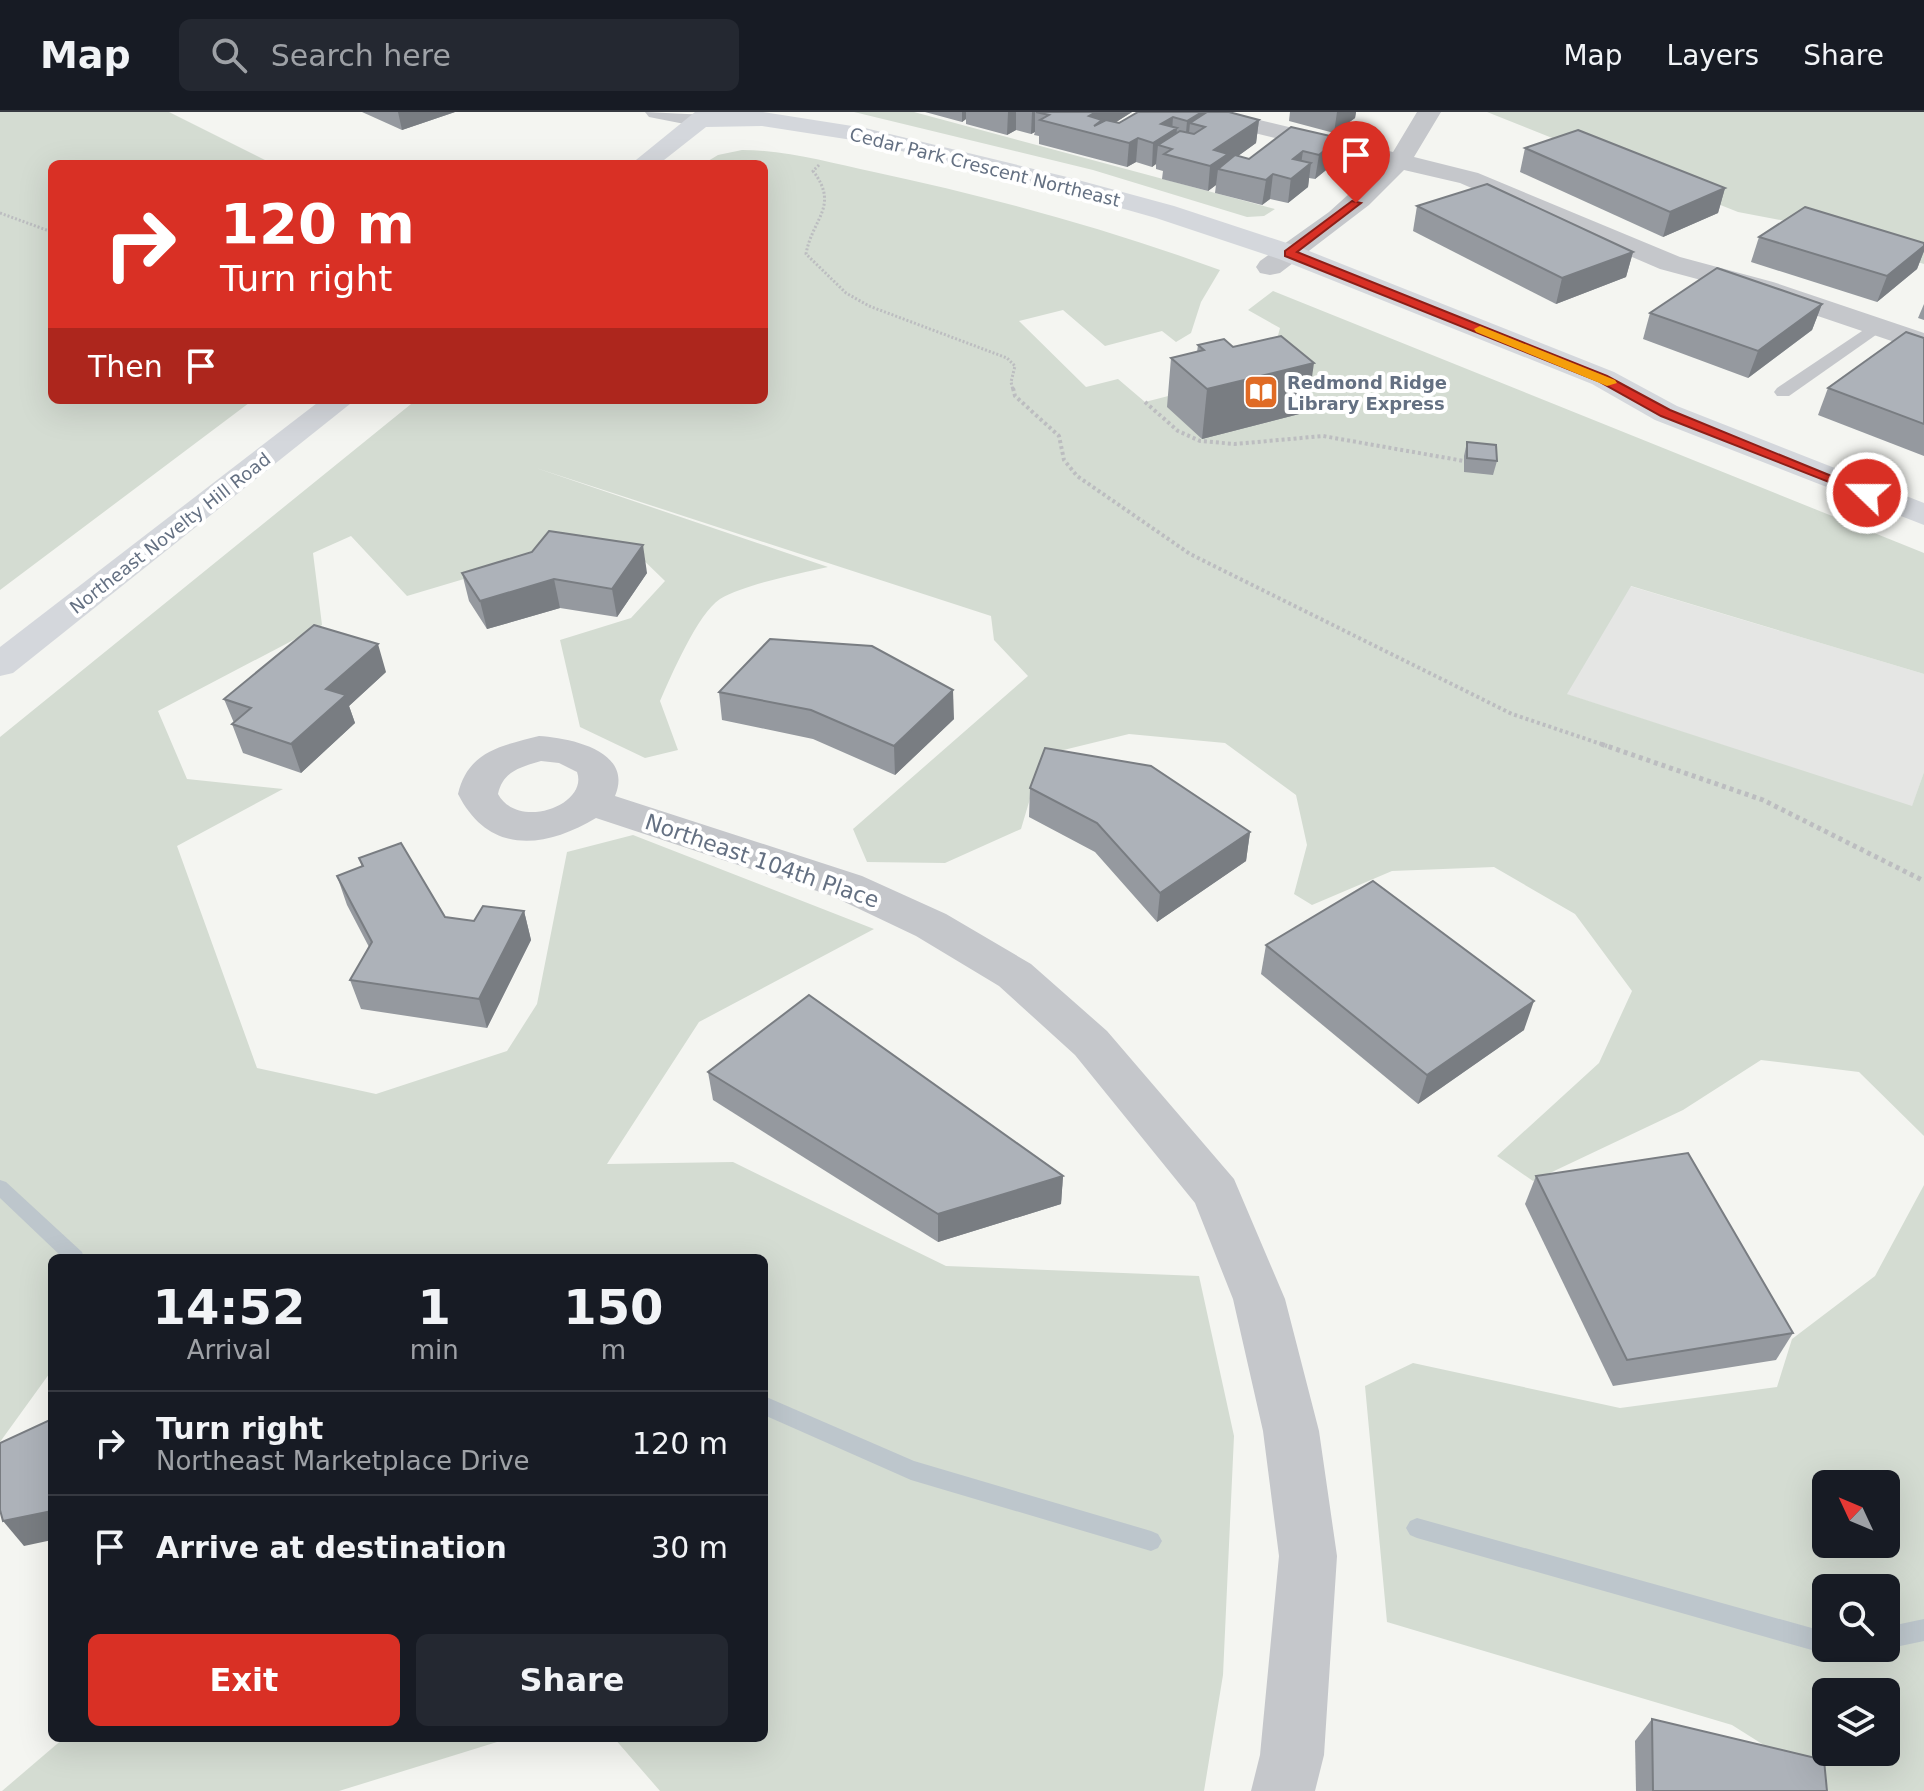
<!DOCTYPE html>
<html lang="en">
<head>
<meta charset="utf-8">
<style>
  :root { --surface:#171b24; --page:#242831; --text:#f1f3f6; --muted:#9ea1a6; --line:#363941; --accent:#d93025 }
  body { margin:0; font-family:"DejaVu Sans",sans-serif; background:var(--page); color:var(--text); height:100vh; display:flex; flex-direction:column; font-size:30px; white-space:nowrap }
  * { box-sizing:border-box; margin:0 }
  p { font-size:26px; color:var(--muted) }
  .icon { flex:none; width:44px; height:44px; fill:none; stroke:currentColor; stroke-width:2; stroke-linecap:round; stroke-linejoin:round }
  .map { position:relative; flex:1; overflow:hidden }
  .drawer { position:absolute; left:48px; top:1142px; width:720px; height:488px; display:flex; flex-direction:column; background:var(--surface); border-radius:12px; box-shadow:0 8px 32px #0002 }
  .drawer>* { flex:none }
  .guide { position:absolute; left:48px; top:48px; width:720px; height:244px; border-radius:12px; box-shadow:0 8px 32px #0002; background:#d93025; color:#fff; overflow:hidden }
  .needle { width:52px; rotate:314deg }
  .controls { position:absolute; left:1812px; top:1358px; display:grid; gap:16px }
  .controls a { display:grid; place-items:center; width:88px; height:88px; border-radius:12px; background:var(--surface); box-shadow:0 8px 32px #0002; font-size:40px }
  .pin { position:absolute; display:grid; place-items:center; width:68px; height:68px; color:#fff; margin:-82px -34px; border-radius:50% 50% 50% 0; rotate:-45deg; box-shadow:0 0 8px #0007 }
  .pin .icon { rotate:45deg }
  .me { position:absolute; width:88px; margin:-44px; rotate:292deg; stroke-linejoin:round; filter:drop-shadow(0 0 6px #0008) }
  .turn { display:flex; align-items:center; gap:28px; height:168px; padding:0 40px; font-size:36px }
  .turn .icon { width:104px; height:104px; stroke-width:2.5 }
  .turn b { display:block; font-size:56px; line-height:68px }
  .then { display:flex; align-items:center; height:76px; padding:0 40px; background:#0003; gap:16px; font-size:30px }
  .eta { display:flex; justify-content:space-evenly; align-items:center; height:136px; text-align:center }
  .eta b { font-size:48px; font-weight:600; line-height:56px }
  .action { display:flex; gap:16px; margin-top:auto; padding:16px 40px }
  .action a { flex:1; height:92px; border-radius:12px; background:var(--accent); color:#fff; font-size:32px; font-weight:600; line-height:92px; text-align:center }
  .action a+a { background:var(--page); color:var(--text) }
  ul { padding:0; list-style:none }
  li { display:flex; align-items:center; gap:24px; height:104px; padding:0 40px; border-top:2px solid var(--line) }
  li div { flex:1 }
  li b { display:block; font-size:30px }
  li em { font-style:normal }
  header { display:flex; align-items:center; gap:48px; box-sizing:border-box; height:112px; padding:0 40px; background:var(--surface); border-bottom:2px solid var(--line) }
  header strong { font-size:38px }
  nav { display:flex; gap:44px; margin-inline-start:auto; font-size:28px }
  .search { width:560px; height:72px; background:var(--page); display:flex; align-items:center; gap:20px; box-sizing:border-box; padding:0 28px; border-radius:12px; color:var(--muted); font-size:30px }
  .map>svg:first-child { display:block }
  .built { fill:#e5e6e4 }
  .green { fill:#d4dcd2; fill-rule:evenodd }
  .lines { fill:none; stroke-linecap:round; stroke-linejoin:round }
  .stream { fill:#bdc6cc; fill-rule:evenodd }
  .path-far2 { stroke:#bcbdc0; stroke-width:3; stroke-dasharray:2 2; stroke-linecap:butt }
  .path-far1 { stroke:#bcbdc0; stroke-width:4; stroke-dasharray:3 3; stroke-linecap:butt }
  .path { stroke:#bcbdc0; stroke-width:5; stroke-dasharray:4 4; stroke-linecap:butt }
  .lane { fill:#c5c7cb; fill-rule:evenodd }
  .street { fill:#c5c7cb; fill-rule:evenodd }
  .secondary { fill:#d4d7dc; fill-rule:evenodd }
  .wall { fill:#95999f }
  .shaded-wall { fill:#797d82 }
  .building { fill:#adb2b9; stroke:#797d82; stroke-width:2 }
  .route { fill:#d93025; stroke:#8d1f18; stroke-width:2 }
  .slow { fill:#f59e0b }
  .labels { text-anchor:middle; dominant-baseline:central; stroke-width:8; stroke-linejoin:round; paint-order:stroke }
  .far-street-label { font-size:18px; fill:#647082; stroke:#fff }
  .far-poi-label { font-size:18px; font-weight:bold; fill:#647082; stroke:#fff; text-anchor:start }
  .street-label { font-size:22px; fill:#647082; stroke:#fff }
</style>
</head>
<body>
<header>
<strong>Map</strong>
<div class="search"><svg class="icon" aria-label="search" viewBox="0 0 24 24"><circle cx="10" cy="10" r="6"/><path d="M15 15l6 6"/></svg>Search here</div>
<nav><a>Map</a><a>Layers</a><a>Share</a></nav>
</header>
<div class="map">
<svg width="1924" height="1679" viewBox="0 0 1924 1679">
  <rect width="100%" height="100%" fill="#f4f5f1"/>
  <polygon class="built" points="1630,474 1924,562 1924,660 1912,695 1566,582"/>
  <g class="green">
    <polygon points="0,0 169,0 273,52 52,52 52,288 253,288 0,478"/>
    <polygon points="854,0 914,0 1275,97 1264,104 1247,105 1093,58"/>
    <polygon points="1487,0 1924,0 1924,152 1791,110 1738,100"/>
    <path d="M742 38C786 38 831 51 874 60 991 85 1108 117 1220 158L1201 190 1191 221 1176 230 1162 219 1105 234 1063 198 1019 209 1086 275 1118 267 1145 290 1269 258 1280 216 1248 198 1273 179 1924 441V562L1631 474 1567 582 1912 694 1924 660V1024L1859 960 1761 948 1683 998 1533 1069 1497 1044 1599 951 1632 879 1575 802 1494 755 1392 759 1312 793 1294 782 1307 733 1296 683 1225 631 1129 622 1043 643 1021 717 945 751 867 750 853 717 1028 564 994 528 991 504 536 356 828 455C798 462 746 472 720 487 698 501 671 564 660 589L678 638 645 646 580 615 560 528 631 506 665 469 632 437 601 426 407 484 351 424 313 441 322 513 158 599 187 667 283 677 177 734 257 956 376 982 507 939 537 892 567 740 633 723 874 817 699 910 607 1052 733 1050 946 1154 1199 1164 1234 1324 1223 1563 1204 1679H660L614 1626H764V1146H52V1258L0 1330V625L416 288H764V52H703L718 43Z"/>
    <path d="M1924 1073V1679H1828L1827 1673 1732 1613 1387 1510 1365 1274 1413 1251 1620 1296 1777 1275 1792 1227 1875 1164ZM1826 1372H1886V1432H1826ZM1826 1476H1886V1536H1826ZM1826 1580H1886V1640H1826Z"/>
    <polygon points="64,1626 510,1626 339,1679 2,1679"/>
  </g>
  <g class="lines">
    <g class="stream">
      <polygon points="0,1068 6,1070 82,1140 84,1146 63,1146 0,1086"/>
      <polygon points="764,1284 914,1349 1151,1419 1158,1422 1162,1429 1158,1436 1151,1439 911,1368 764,1303"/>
      <polygon points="1417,1406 1826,1520 1826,1536 1835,1536 1826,1542 1417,1426 1410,1423 1406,1416 1410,1409"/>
      <polygon points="1924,1507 1924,1529 1886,1537 1884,1536 1886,1536 1886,1515"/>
    </g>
    <g class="path-far2">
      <path d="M819 53 813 59C840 94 812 107 806 142L846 181 869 194 1007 246 1015 254 1011 270 1013 278"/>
      <polyline points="0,101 52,120"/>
    </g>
    <g class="path-far1">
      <polyline points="1013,276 1015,284 1059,324 1064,348 1077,364 1190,442 1512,602 1607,634"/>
      <polyline points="1145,290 1178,319 1200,329 1235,332 1323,324 1464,349"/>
    </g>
    <polyline class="path" points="1601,632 1763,688 1924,769"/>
    <polygon class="lane" points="1877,209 1886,214 1883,218 1789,284 1777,284 1774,280 1777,276"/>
    <g class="street">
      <polygon points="645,0 708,3 712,8 708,13 700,15 649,5"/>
      <polygon points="1185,0 1226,0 1393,40 1417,0 1441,0 1414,45 1478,61 1680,145 1773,170 1924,221 1924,240 1753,182 1660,157 1460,71 1404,58 1369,93 1280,161 1270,163 1260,161 1256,155 1260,149 1329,100 1382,52 1189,5"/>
      <path d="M539 624C571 626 634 639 615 684L862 764 946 802 1031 852 1107 919 1234 1067 1285 1187 1319 1319 1337 1444 1324 1643 1315 1679H1251L1260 1643 1279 1444 1263 1319 1233 1187 1195 1091 1075 943 999 874 916 824 832 784 596 706C544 737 489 743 458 682 468 639 501 634 539 624ZM541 649 559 651 577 660C589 693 518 719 498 682 503 659 521 655 541 649Z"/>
    </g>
    <g class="secondary">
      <polygon points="695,0 763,0 865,16 1067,65 1174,94 1299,135 1614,260 1677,294 1924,391 1924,413 1655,308 1592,272 1279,147 1156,106 1050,76 865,30 762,14 706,15 659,52 631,52"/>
      <polygon points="321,288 355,288 13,561 0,564 0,535"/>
    </g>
  </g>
  <g class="wall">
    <polygon points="362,0 455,0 402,18"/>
    <polygon points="925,0 1132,0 1116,10 1119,11 1138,0 1259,8 1256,31 1238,44 1249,47 1339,26 1336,50 1315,67 1309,66 1308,75 1288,91 1270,87 1262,93 1215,81 1216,73 1208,79 1162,67 1163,59 1156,57 1156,52 1152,55 1136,50 1127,55 1039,32 1039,24 1034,23 1035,20 1031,22 1016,18 1007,23 966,12 966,7 962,10"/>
    <polygon points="1290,0 1356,0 1355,6 1334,21 1289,9"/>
    <polygon points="1525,36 1725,76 1718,101 1663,125 1520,60"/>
    <polygon points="1417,94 1633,140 1626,165 1556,192 1413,119"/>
    <polygon points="1759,125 1924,131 1924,139 1917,157 1877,190 1751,150"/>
    <polygon points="1822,192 1812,218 1748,266 1643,227 1650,201"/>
    <polygon points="1924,192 1924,208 1918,206"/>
    <polygon points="1924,226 1924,344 1818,303 1828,276"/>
    <polygon points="1198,233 1307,300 1202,327 1167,295 1171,246 1197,240"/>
    <polygon points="1467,330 1497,349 1493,363 1464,360 1464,344"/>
    <polygon points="462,461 647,461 617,505 560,496 487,517 469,489"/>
    <polygon points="386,560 349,594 355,611 301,661 243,641 232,612 234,611 224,587"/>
    <polygon points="719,580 954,607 895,663 813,627 722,608"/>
    <polygon points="1030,676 1250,720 1246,749 1157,810 1095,740 1029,705"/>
    <polygon points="359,746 445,805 474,809 524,799 531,828 487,916 361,897 350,868 369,835 347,793 337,764 362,755"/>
    <polygon points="1266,833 1524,918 1418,992 1261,862"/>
    <polygon points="708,960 1063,1064 1061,1092 938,1130 713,988"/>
    <polygon points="1536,1064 1793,1221 1776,1248 1613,1274 1525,1092"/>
    <polygon points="1652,1607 1827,1679 1636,1679 1635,1629"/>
  </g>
  <g class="shaded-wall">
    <polygon points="398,0 455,0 402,18"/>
    <polygon points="962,0 966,0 966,7 962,10"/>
    <polygon points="1008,0 1016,0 1016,18 1007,23"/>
    <polygon points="1032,0 1035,0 1035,20 1031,22"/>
    <polygon points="1096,0 1132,0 1102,19 1089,4"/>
    <polygon points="1202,0 1211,0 1205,15 1190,11 1188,31 1185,33 1187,9"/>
    <polygon points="1337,0 1356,0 1355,6 1334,21"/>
    <polygon points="1173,5 1172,20 1177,16 1175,40 1172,37 1158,33 1156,52 1152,55 1153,31 1161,12"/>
    <polygon points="1259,8 1256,31 1227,52 1218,57 1216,73 1208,79 1210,54 1214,38"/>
    <polygon points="1138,26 1136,50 1127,55 1129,31"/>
    <polygon points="1339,26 1336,50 1315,67 1319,43"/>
    <polygon points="1303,39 1300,59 1311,51 1308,75 1288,91 1293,47"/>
    <polygon points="1273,62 1270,87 1262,93 1266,68"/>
    <polygon points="1725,76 1718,101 1663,125 1670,100"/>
    <polygon points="1924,134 1924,139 1917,157 1877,190 1887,164"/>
    <polygon points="1633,140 1626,165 1556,192 1562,166"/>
    <polygon points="1822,192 1812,218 1748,266 1758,239"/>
    <polygon points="1314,251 1307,300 1202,327 1207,277"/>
    <polygon points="643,433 647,461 617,505 612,477"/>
    <polygon points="554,467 560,496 487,517 480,489"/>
    <polygon points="378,532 386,560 349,594 355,611 301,661 291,632 326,577"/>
    <polygon points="953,578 954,607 895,663 894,634"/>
    <polygon points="1250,720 1246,749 1157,810 1160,781"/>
    <polygon points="524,799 531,828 487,916 479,887"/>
    <polygon points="1534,889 1524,918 1418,992 1427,963"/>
    <polygon points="1063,1064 1061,1092 938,1130 938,1102"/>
    <polygon points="52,1399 52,1428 24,1434 3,1409"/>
  </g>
  <g class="building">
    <polygon points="1036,0 1096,0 1089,4 1102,8 1094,14 1106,8 1119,11 1138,0 1202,0 1187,9 1173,5 1161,12 1177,16 1153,31 1138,26 1129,31 1040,8 1049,3"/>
    <polygon points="1207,0 1229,0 1259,8 1214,38 1228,42 1210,54 1164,42 1172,37 1158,33 1180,19 1194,22 1205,15 1190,11"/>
    <polygon points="1291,15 1339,26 1319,43 1303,39 1293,47 1311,51 1291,67 1273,62 1266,68 1218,57 1235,43 1249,47"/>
    <polygon points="1578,18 1725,76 1670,100 1525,36"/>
    <polygon points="1487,72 1633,140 1562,166 1417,94"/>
    <polygon points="1805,95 1924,131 1924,134 1887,164 1759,125"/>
    <polygon points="1717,156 1822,192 1758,239 1650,201"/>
    <polygon points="1906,220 1924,226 1924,312 1828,276"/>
    <polygon points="1281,224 1314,251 1207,277 1171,246 1204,238 1198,233 1224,227 1233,235"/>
    <polygon points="1467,330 1496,333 1497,349 1467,346"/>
    <polygon points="549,419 643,433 612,477 554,467 480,489 462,461 532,440"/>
    <polygon points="314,513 378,532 326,577 346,583 291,632 232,612 251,596 224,587"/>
    <polygon points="770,527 872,534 953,578 894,634 811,598 719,580"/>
    <polygon points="1045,636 1151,654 1250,720 1160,781 1097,711 1030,676"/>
    <polygon points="401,731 445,805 474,809 483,794 524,799 479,887 350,868 372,830 337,764 363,754 359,746"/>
    <polygon points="1373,769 1534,889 1427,963 1266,833"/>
    <polygon points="809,883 1063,1064 938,1102 708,960"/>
    <polygon points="1688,1041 1793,1221 1627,1248 1536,1064"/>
    <polygon points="52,1307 52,1399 3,1409 0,1398 0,1331"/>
    <polygon points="1652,1607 1824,1648 1827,1679 1653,1679"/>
  </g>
  <polygon class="route" points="1352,89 1361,91 1297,140 1607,264 1670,298 1873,381 1862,383 1661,304 1598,269 1285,144 1285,139"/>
  <polygon class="slow" points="1480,214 1615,268 1617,271 1607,274 1476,220 1474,217"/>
  <defs>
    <g id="library-square" transform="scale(1.8)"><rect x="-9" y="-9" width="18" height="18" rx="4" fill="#e06b25" stroke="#fff"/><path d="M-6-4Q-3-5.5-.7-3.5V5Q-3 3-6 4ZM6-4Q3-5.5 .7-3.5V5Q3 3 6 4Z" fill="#fff"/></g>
  </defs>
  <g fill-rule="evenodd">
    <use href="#library-square" x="1261" y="280"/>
  </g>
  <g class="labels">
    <g class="far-street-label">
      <text transform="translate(985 55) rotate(14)">Cedar Park Crescent Northeast</text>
      <text transform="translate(170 421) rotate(-38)">Northeast Novelty Hill Road</text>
    </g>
    <g class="far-poi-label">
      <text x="1287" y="270">Redmond Ridge<tspan x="1287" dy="21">Library Express</tspan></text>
    </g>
    <g class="street-label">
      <text transform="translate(762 749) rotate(19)">Northeast 104th Place</text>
    </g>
  </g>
</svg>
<div class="controls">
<a><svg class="needle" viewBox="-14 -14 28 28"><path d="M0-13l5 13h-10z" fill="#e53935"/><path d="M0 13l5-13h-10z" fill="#9ea1a6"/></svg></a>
<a><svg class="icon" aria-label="search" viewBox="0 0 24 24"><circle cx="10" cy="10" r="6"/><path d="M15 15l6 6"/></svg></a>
<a><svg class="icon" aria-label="layers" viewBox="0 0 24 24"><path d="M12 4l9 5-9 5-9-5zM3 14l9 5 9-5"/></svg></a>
</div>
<div class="pin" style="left:1356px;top:91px;background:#d93025"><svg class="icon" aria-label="arrive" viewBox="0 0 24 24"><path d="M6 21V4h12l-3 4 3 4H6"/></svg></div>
<svg class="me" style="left:1867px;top:381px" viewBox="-20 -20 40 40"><circle r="17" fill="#d93025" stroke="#fff" stroke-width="3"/><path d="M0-11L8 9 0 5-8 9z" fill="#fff"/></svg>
<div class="guide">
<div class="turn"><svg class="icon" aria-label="right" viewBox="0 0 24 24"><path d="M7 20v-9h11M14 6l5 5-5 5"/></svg><div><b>120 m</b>Turn right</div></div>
<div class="then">Then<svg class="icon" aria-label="arrive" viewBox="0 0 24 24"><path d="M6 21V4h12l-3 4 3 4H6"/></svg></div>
</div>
<section class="drawer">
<div class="eta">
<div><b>14:52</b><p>Arrival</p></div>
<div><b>1</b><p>min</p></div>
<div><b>150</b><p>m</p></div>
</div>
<ul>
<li><svg class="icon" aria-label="right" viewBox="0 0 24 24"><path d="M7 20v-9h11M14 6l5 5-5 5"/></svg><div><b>Turn right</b><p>Northeast Marketplace Drive</p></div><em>120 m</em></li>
<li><svg class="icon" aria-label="arrive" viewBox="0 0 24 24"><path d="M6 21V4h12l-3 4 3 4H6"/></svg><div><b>Arrive at destination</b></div><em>30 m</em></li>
</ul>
<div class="action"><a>Exit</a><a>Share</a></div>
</section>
</div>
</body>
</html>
